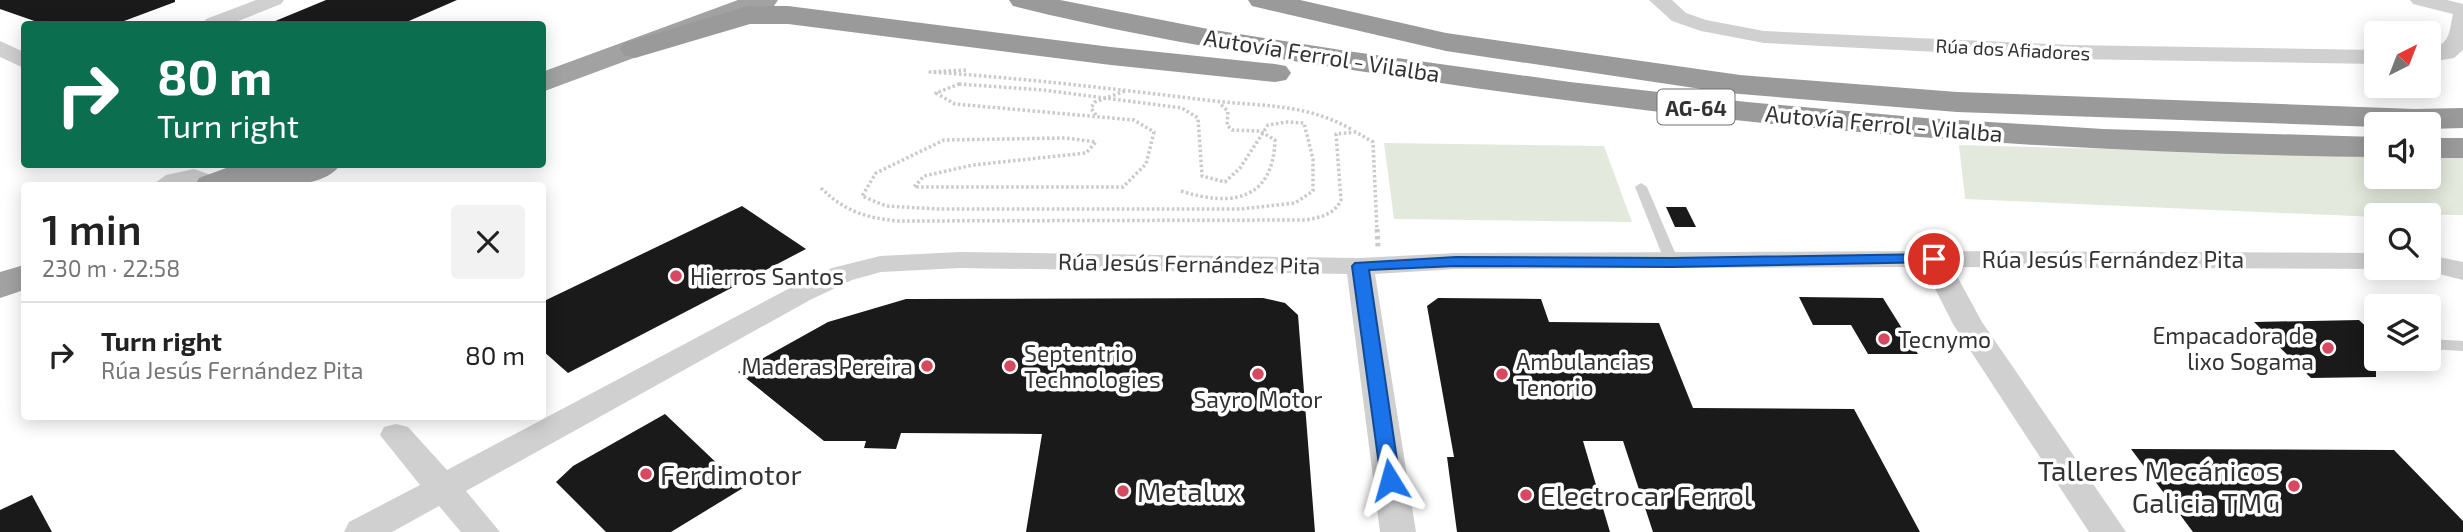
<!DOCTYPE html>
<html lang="en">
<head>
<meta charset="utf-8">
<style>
  :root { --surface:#fff; --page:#f2f2f2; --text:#222; --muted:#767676; --line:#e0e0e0 }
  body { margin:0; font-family:"Exo 2",sans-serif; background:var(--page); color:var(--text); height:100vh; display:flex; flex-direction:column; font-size:26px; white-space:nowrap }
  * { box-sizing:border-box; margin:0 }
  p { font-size:23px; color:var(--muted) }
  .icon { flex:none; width:38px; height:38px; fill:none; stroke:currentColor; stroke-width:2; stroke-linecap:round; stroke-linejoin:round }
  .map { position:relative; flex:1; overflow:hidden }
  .drawer { position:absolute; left:21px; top:182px; width:525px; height:238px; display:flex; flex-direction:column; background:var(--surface); border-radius:7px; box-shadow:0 4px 18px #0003 }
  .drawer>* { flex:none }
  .hud { position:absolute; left:21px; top:21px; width:525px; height:147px; border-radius:7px; box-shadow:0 4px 18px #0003; background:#0b6e4f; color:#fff; overflow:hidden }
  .needle { width:46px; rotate:42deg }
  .buttons { position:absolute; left:2364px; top:21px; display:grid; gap:14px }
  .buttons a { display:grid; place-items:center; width:77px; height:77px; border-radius:7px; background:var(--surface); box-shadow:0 4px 18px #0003; font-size:35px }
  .pin { position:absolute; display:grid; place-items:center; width:60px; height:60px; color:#fff; margin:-30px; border:4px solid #fff; border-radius:50%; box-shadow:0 2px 7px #0007 }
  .me { position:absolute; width:77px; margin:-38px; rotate:352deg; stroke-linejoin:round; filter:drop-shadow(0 0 5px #0008) }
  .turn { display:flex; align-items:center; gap:24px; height:147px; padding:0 21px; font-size:32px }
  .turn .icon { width:91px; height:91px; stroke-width:2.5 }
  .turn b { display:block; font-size:49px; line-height:60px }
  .round { display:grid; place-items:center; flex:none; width:74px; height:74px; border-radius:7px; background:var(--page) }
  .head { display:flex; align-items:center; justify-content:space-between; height:119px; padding:0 21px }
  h1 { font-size:42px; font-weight:600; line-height:52px }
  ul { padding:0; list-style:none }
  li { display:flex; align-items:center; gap:21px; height:105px; padding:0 21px; border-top:2px solid var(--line) }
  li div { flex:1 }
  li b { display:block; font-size:26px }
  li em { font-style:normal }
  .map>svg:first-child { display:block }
  .green { fill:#e4e9dd }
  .building { fill:#1a1a1a }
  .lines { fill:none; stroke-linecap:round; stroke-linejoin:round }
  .path-far1 { stroke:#cacaca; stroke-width:3.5; stroke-dasharray:2.5 2.5; stroke-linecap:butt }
  .path { stroke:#cacaca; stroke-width:5; stroke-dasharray:3.5 3.5; stroke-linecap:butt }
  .service { fill:#d0d0d0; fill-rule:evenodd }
  .minor { fill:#d0d0d0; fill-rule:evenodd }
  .trunk { fill:#a2a2a2; fill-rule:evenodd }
  .motorway { fill:#9a9a9a; fill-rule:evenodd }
  .route { fill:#1a73e8; stroke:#114b97; stroke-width:2 }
  .poi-dot { fill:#d64960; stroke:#fff; stroke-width:2.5 }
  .labels { text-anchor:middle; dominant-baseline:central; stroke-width:7; stroke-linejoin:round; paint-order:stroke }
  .far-street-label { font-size:19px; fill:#333; stroke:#fff }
  .shield { fill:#fff; stroke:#707070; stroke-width:2 }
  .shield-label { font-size:21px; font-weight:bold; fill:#333 }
  .street-label { font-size:23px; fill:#333; stroke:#fff }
  .poi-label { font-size:23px; fill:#333; stroke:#fff; text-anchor:start }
  .near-poi-label { font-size:28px; fill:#333; stroke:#fff; text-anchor:start }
</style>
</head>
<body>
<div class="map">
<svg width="2463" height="532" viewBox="0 0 2463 532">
  <rect width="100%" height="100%" fill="#fff"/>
  <g class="green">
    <polygon points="1384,143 1604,146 1632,222 1394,219"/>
    <polygon points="1959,145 2322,155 2376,154 2376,177 2429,177 2429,153 2463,153 2463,215 2376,215 2376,217 1965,199"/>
  </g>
  <g class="building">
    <polygon points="0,0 175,0 175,2 116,24 43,24 0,9"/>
    <polygon points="326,0 457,0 402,24 268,24"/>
    <polygon points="742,206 806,249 568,373 542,350 542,302"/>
    <polygon points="1666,207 1686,207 1696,227 1675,227"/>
    <polygon points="1799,297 1883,298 1918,354 1868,354 1851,325 1813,325"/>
    <polygon points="1263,298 1285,303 1298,315 1315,532 1026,532 1042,434 901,433 896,449 864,448 866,441 824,441 738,372 828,322 906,299"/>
    <polygon points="1438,298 1541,299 1549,322 1659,323 1693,408 1854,409 1920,532 1653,532 1623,441 1583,441 1610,532 1457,532 1447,457 1454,457 1427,306"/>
    <polygon points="2359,320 2376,336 2376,377 2311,378 2254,322"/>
    <polygon points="665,414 743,488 671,532 606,532 556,482 573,466"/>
    <polygon points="2131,449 2394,450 2463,521 2463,532 2193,532"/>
    <polygon points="32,495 52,532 0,532 0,510"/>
  </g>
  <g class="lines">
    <g class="path-far1">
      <path d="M966 70 930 72C1023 78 1114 89 1206 100 1260 107 1302 102 1351 129"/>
      <polygon points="959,84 1043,90 1182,108 1198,118 1202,176 1225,182 1240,168 1268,125 1287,122 1304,123 1313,159 1313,191 1295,203 1241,209 938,209 886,206 862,196 876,173 944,140 1066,138 1096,142 1086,153 973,165 924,176 914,187 1123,187 1146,164 1154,132 1134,120 955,104 936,93"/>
      <polyline points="1096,115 1091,108 1095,102 1125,91"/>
      <path d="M821 188C844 211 866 218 898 221L1306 220C1321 217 1334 215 1341 200L1336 134 1356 132 1373 142 1377 231"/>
      <path d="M1181 191C1231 207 1273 201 1275 140L1260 131 1232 130 1227 125 1228 111 1219 103"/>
    </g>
    <polyline class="path" points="1377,229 1378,247"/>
    <g class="service">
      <polygon points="1641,183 1647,187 1679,262 1677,265 1667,265 1665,262 1635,187"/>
      <polygon points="2429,339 2463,341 2463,351 2429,349"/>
    </g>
    <g class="minor">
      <polygon points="256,0 284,0 281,4 231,24 203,24 206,19"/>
      <polygon points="1649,0 1672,0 1686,13 1706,20 1764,31 2072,45 2376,50 2376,64 2072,59 1764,43 1701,31 1672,21"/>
      <path d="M2410 0H2447L2463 4V50L2454 58 2429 62V48C2450 46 2449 32 2453 14L2413 4Z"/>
      <polygon points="0,41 24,52 24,68 0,57"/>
      <polygon points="194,169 214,176 222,186 151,186 166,175"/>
      <polygon points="1934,251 2376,253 2376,268 2382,268 2376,269 1952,267 1982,322 2126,532 2089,532 1953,324 1924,267 1456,269 1375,274 1416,532 1380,532 1347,274 960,268 881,272 852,280 810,300 466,491 500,532 461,532 439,506 392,532 344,532 349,522 420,485 380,435 384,427 396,424 408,427 447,470 790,288 832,268 880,256 960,252 1360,258 1456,253"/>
      <polygon points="2429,255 2463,262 2463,280 2419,269 2429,268"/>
    </g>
    <g class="trunk">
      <polygon points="738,0 778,0 774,6 542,92 542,72"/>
      <path d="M237 164H287L285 167 341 164C324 189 276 186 250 186L251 183 195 186 199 178Z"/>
      <polygon points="24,265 24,290 0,298 0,272"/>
    </g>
    <g class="motorway">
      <path d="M1009 0H1060L1208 29 1347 51 1570 82 1747 102 1925 118 2103 129 2376 137V157C2059 154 1742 128 1427 81 1288 61 1149 40 1013 6Z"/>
      <polygon points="1248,0 1300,0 1446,33 1740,75 1957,92 2414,109 2463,108 2463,128 2429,129 2429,124 2376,124 2376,127 1957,112 1728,93 1446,51 1252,6"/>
      <polygon points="748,6 788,6 1111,47 1275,64 1286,66 1291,73 1286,80 1275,82 1111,65 788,24 750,24 635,58 624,55 620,49 624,43"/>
      <rect x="2429" y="138" width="34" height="20"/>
    </g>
  </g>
  <polygon class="route" points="1934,254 1940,255 1942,259 1940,262 1672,267 1456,266 1369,270 1400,480 1397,485 1384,485 1381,480 1352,266 1355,263 1456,257 1672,258"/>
  <g class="poi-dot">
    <circle cx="676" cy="276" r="7"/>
    <circle cx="1884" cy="339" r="7"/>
    <circle cx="2328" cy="348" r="7"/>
    <circle cx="927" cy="366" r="7"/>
    <circle cx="1010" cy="366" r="7"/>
    <circle cx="1258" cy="374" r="7"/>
    <circle cx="1502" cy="374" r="7"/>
    <circle cx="646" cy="474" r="7"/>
    <circle cx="2294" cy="486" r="7"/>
    <circle cx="1123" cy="491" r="7"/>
    <circle cx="1526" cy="495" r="7"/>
  </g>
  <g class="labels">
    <g class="far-street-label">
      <text transform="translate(2013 49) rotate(3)">Rúa dos Afiadores</text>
    </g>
    <rect class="shield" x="1657.5" y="89.5" width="77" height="35" rx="5"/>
    <g class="shield-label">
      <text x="1696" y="107">AG-64</text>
    </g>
    <g class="street-label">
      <text transform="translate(1322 55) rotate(9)">Autovía Ferrol - Vilalba</text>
      <text transform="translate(1884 123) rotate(5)">Autovía Ferrol - Vilalba</text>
      <text x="2113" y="259">Rúa Jesús Fernández Pita</text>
      <text transform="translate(1189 263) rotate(1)">Rúa Jesús Fernández Pita</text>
    </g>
    <g class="poi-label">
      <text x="690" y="276">Hierros Santos</text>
      <text x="2314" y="335" text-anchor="end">Empacadora de<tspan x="2314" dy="26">lixo Sogama</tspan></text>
      <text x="1898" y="339">Tecnymo</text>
      <text x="1024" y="353">Septentrio<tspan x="1024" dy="26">Technologies</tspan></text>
      <text x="1516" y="361">Ambulancias<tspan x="1516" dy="26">Tenorio</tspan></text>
      <text x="913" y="366" text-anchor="end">Maderas Pereira</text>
      <text x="1258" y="399" text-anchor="middle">Sayro Motor</text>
    </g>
    <g class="near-poi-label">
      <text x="2280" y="470" text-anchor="end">Talleres Mecánicos<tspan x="2280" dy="32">Galicia TMG</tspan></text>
      <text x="660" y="474">Ferdimotor</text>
      <text x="1137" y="491">Metalux</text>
      <text x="1540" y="495">Electrocar Ferrol</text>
    </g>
  </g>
</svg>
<div class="buttons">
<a><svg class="needle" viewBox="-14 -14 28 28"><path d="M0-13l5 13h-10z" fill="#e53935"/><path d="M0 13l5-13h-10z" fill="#767676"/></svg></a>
<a><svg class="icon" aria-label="sound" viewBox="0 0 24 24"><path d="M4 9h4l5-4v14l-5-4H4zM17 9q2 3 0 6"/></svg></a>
<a><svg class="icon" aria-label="search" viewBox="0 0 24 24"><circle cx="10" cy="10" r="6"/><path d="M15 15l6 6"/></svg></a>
<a><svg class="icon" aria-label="layers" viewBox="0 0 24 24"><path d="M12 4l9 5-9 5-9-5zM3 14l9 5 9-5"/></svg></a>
</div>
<div class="pin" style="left:1934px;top:259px;background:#d93025"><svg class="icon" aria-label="arrive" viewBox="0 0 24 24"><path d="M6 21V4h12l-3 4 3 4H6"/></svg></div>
<svg class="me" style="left:1390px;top:480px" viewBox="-20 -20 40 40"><path d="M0-17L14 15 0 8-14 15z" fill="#1a73e8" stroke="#fff" stroke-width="4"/></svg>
<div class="hud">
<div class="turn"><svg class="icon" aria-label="right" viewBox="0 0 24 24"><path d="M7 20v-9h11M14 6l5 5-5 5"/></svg><div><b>80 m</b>Turn right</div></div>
</div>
<section class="drawer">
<div class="head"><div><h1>1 min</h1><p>230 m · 22:58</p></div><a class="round"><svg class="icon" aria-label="close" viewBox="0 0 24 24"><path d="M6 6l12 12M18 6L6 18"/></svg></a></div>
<ul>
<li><svg class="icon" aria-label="right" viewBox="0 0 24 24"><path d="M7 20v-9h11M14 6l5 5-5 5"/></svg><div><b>Turn right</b><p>Rúa Jesús Fernández Pita</p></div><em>80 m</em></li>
</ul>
</section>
</div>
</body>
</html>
